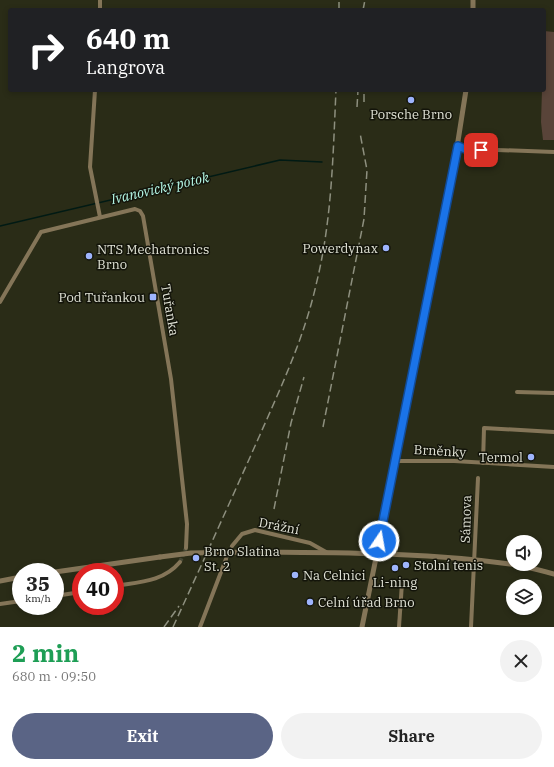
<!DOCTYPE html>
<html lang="en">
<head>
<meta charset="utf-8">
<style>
  :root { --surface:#fff; --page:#f2f2f2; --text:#222; --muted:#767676; --accent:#5a6485 }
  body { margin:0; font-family:"IBM Plex Serif",serif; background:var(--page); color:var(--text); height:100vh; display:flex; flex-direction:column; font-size:15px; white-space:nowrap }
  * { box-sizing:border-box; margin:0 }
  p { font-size:13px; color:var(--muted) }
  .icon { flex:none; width:22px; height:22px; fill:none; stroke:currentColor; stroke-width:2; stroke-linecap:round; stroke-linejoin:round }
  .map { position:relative; height:627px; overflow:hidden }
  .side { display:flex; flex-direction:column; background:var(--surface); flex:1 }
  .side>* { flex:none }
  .guide { position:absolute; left:8px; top:8px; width:538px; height:84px; border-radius:4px; box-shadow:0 2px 6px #0003; background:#202124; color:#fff; overflow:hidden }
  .controls { position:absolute; left:506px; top:535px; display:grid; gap:8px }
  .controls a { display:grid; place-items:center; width:36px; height:36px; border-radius:50%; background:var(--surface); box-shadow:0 2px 6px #0003; font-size:20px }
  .speed { position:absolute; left:12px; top:563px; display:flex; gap:8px; font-size:20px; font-weight:700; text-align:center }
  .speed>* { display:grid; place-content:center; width:52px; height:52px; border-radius:50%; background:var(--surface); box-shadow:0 2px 6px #0003; line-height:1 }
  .speed small { font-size:10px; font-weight:400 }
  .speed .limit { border:6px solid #d22; background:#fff; color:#111 }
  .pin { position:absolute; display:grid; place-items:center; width:34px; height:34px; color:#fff; margin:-17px; border-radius:8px; box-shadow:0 2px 6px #0006 }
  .me { position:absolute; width:44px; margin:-22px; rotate:12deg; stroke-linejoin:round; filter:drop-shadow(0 0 3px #0008) }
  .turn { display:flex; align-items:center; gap:14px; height:84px; padding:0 12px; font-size:18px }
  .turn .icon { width:52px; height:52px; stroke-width:2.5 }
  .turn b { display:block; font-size:28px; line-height:34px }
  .round { display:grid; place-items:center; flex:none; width:42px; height:42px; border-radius:21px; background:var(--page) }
  .overview { display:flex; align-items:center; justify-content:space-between; height:68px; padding:0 12px }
  h1 { font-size:24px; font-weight:700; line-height:30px; color:#1e9e55 }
  .cta { display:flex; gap:8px; margin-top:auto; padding:8px 12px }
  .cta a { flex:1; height:46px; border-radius:24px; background:var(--accent); color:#fff; font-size:16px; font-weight:700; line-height:46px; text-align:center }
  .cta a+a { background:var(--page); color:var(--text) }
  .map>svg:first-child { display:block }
  .green { fill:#594439 }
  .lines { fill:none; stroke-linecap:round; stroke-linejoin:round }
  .stream { stroke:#001a14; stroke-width:1.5 }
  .minor-tunnel { stroke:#454734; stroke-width:4; stroke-dasharray:4 2; stroke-linecap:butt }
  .minor { stroke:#847558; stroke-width:4 }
  .tertiary { stroke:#847558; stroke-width:5 }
  .rail { stroke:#8e907f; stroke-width:1.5; stroke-dasharray:8 4; stroke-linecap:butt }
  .tertiary-bridge { stroke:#847558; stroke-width:5 }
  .route-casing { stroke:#114b97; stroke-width:10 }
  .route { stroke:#1a73e8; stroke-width:7 }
  .poi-dot { fill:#9eb4fd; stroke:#13140a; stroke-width:1.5 }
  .labels { text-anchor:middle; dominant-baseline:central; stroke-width:3; stroke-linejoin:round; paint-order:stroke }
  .poi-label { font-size:13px; fill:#e0e2d5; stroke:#13140a; text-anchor:start }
  .street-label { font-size:13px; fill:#e0e2d5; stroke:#13140a }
  .water-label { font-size:14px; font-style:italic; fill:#b2f4e3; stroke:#13140a }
</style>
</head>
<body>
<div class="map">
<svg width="554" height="627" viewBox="0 0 554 627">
  <rect width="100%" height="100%" fill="#2a2c17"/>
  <polygon class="green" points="544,31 554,32 554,140 543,140 541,122 542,90 544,90"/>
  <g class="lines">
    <polyline class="stream" points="0,226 280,160 322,162"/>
    <g class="minor-tunnel">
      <polyline points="226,559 232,546"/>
      <polyline points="180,562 186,548"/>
    </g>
    <g class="minor">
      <polyline points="100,10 100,0"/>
      <polyline points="95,90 90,167 100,217"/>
      <polyline points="458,146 471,149 554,152"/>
      <polyline points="0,302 41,232 135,209 140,211 143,216 171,379 187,524 186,548"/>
      <polyline points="517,392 554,393"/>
      <polyline points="396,461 454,461 554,467"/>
      <polyline points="483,463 484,428 554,432"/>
      <polyline points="232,546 242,534 255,530 310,543 326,552"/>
      <path d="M115 586C139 582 163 582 180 562"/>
      <polyline points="55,596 81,592"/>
      <polyline points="0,604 21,601"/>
      <polyline points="200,627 226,559"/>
      <polyline points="399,627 402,583"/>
      <polyline points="471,627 478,478"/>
    </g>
    <g class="tertiary">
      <polyline points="473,10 473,0"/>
      <path d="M249 552C336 553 423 552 510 564 524 566 539 570 554 574"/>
      <polyline points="55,572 160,557"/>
      <polyline points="0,581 21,577"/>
      <polyline points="362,627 450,192 466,90"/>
    </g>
    <g class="rail">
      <polyline points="339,10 339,0"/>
      <polyline points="363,10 365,0"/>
      <polyline points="364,102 364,90"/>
      <polyline points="357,107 358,90"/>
      <polyline points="323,427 364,219 367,170 360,133"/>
      <polyline points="274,509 291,423 304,377"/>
      <polyline points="164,627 179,606"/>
      <path d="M173 627C202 564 231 500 259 437 281 387 304 338 316 285 332 221 333 155 336 90"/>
    </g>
    <polyline class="tertiary-bridge" points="160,557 191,553 249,552"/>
  </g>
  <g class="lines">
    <g class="route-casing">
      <polyline id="route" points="379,541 458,146 465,149 481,150"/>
    </g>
    <use href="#route" class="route"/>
  </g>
  <g class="poi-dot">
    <circle cx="411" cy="100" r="4"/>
    <circle cx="386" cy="248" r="4"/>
    <circle cx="89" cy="256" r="4"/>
    <rect x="149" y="293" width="8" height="8" rx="2"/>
    <circle cx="531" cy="457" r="4"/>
    <circle cx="196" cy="558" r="4"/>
    <circle cx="406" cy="565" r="4"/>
    <circle cx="395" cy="568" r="4"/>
    <circle cx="295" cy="575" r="4"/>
    <circle cx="310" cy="602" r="4"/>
  </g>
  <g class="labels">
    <g class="poi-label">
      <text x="411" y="114" text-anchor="middle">Porsche Brno</text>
      <text x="378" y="248" text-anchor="end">Powerdynax</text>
      <text x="97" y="249">NTS Mechatronics<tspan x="97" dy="15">Brno</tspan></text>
      <text x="145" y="297" text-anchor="end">Pod Tuřankou</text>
      <text x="523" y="457" text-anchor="end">Termol</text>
      <text x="204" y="551">Brno Slatina<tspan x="204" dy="15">St. 2</tspan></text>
      <text x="414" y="565">Stolní tenis</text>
      <text x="303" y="575">Na Celnici</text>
      <text x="395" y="582" text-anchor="middle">Li-ning</text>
      <text x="318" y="602">Celní úřad Brno</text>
    </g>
    <g class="street-label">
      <text transform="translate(170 310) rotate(80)">Tuřanka</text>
      <text transform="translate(440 451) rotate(3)">Brněnky</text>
      <text transform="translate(466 519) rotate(-88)">Sámova</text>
      <text transform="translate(279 526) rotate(11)">Drážní</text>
    </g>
    <g class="water-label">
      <text transform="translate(160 188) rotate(-13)">Ivanovický potok</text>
    </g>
  </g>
</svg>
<div class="controls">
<a><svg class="icon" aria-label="sound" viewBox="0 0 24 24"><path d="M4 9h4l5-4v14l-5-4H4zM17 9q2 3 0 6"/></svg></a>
<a><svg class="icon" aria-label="layers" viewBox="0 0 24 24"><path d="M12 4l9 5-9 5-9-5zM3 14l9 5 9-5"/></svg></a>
</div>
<div class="speed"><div>35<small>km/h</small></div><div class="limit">40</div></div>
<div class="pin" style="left:481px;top:150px;background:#d93025"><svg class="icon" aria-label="arrive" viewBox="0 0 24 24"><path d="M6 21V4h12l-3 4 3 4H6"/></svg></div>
<svg class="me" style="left:379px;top:541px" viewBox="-20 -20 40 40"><circle r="17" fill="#1a73e8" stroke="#fff" stroke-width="3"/><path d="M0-11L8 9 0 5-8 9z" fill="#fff"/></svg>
<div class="guide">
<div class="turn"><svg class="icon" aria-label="right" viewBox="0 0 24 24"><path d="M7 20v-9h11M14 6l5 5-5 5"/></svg><div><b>640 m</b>Langrova</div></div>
</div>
</div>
<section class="side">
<div class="overview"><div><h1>2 min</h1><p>680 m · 09:50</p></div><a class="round"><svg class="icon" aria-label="close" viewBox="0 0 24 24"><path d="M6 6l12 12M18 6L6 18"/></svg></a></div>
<div class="cta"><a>Exit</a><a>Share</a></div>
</section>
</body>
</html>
